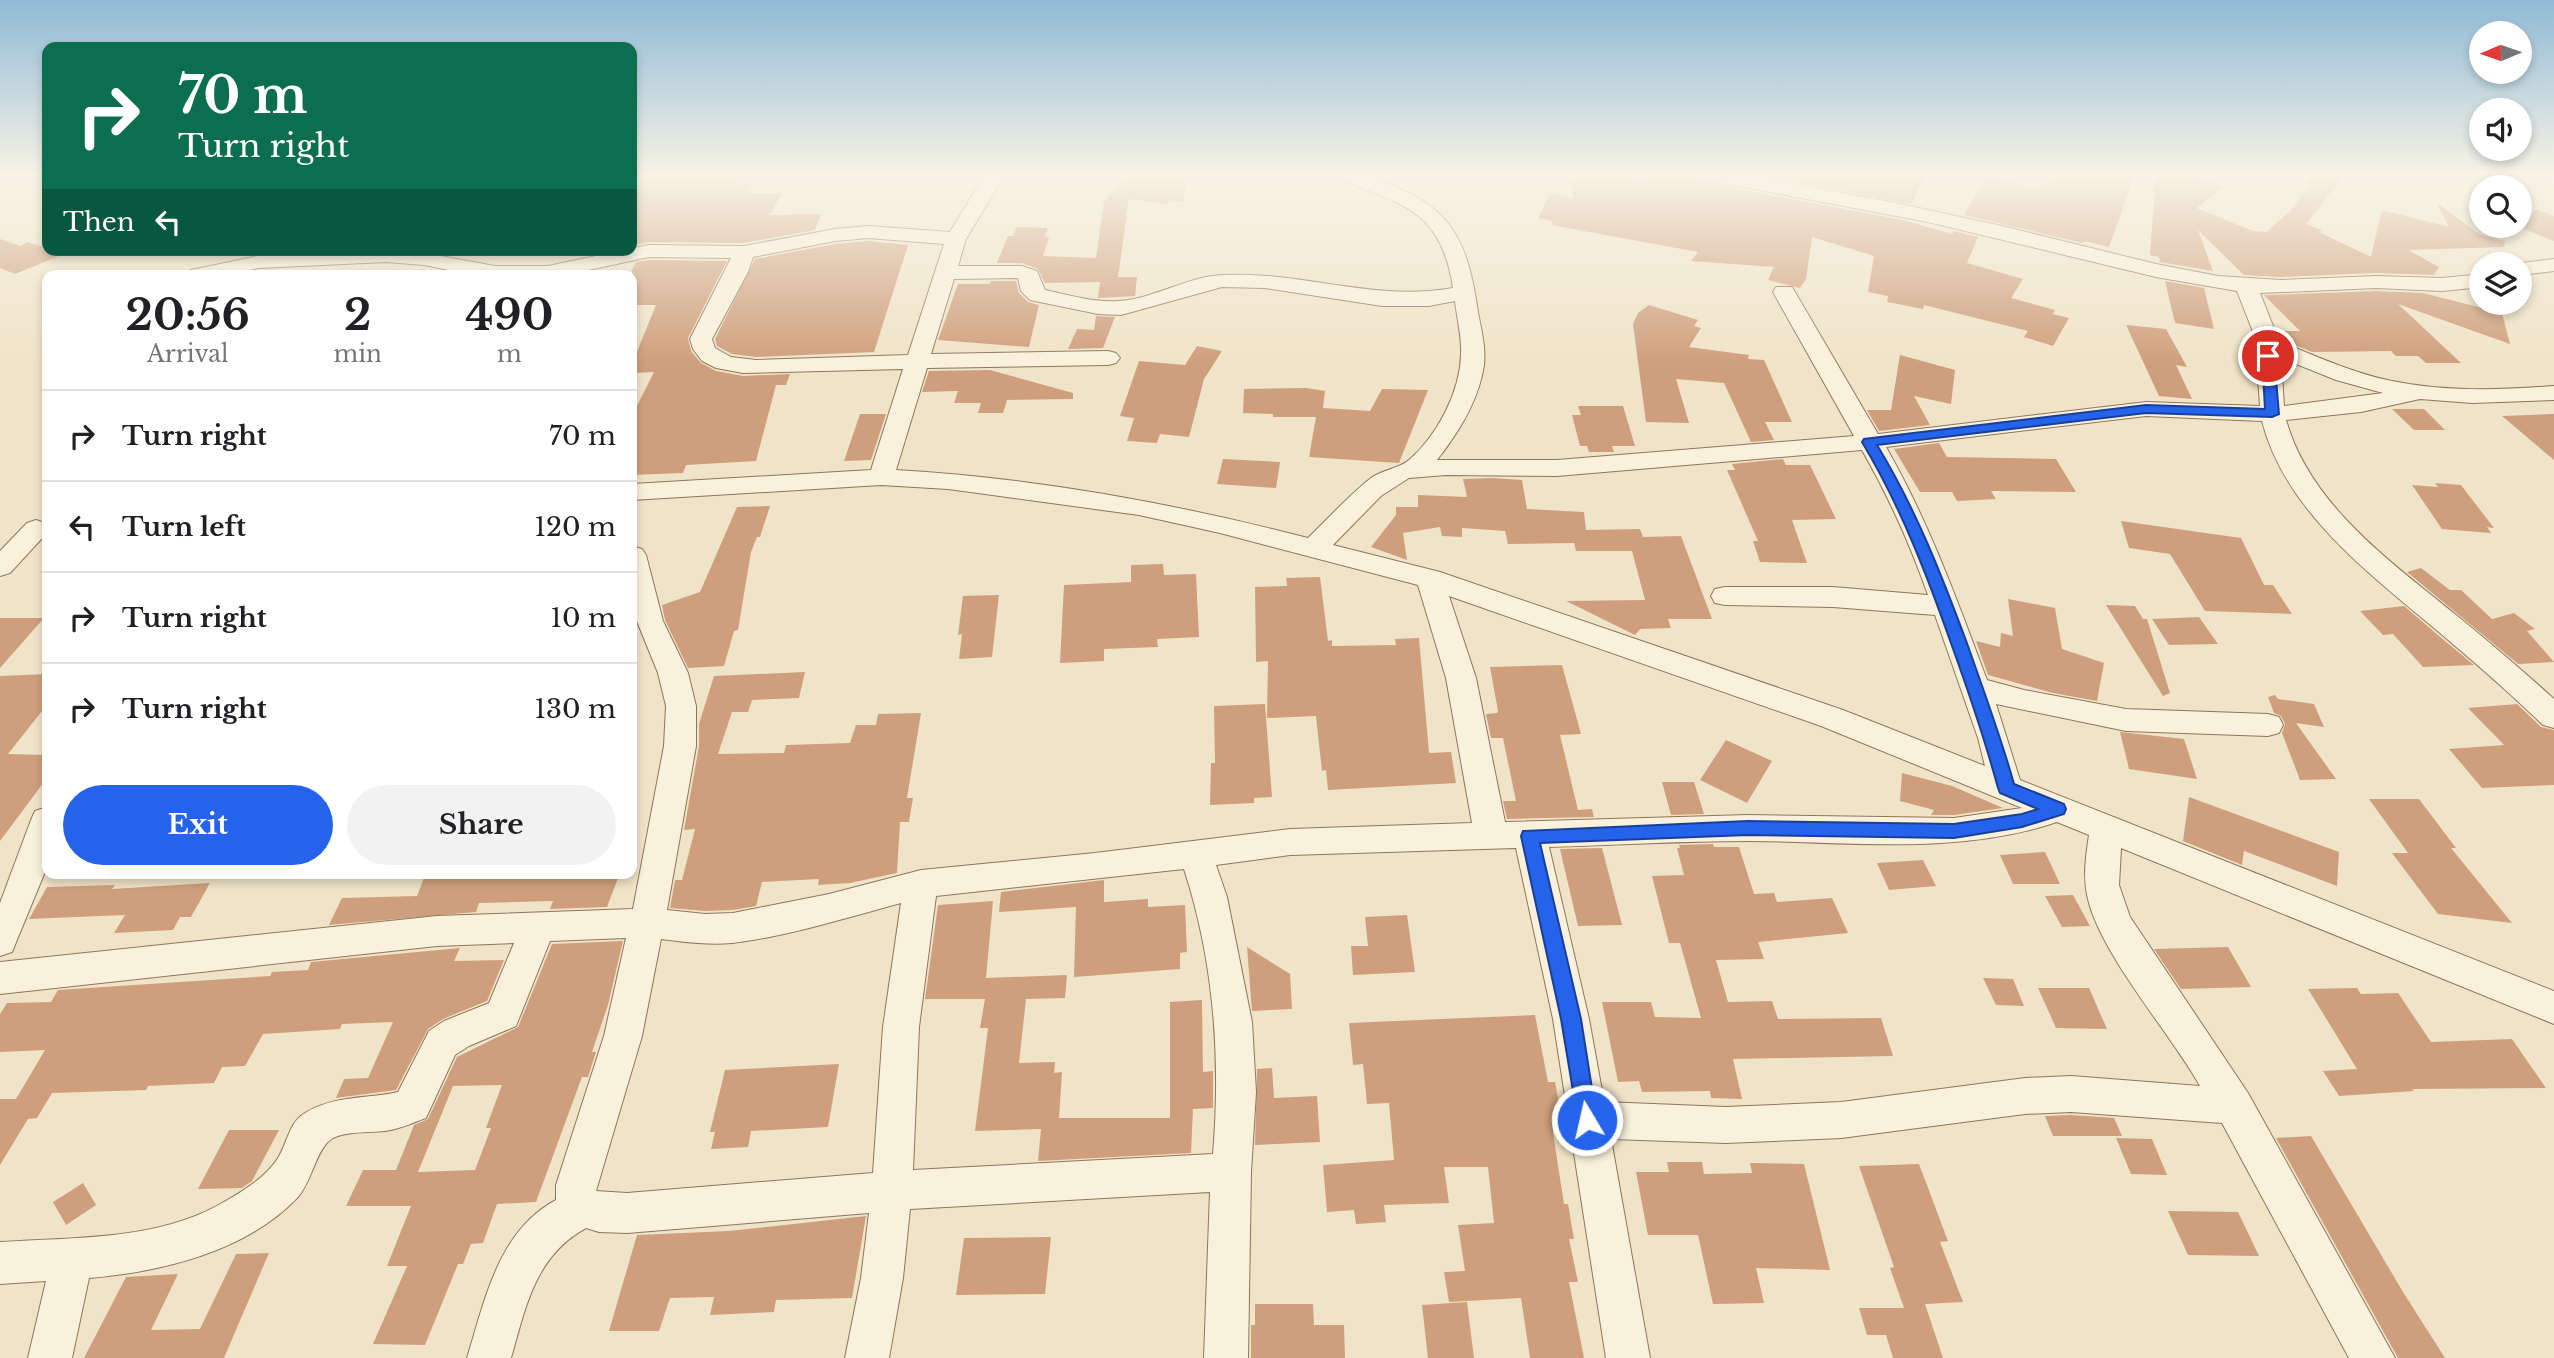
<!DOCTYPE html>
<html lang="en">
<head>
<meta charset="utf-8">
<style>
  :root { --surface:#fff; --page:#f2f2f2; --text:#202124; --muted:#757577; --line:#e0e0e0; --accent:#2563eb }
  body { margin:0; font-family:"Libre Baskerville",serif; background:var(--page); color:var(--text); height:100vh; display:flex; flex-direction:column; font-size:26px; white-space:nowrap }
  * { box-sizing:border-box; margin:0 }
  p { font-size:23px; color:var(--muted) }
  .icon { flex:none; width:38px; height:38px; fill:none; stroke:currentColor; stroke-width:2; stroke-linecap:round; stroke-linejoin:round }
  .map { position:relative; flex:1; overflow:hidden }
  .sheet { position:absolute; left:42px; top:270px; width:595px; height:609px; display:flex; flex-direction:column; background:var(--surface); border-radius:14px; box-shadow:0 4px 10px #0003 }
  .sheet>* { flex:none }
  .banner { position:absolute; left:42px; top:42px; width:595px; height:214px; border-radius:14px; box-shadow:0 4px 10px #0003; background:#0b6e4f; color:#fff; overflow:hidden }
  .needle { width:46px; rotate:268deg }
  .tools { position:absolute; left:2469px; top:21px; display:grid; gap:14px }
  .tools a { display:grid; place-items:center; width:63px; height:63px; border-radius:50%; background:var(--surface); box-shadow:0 4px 10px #0003; font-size:35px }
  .pin { position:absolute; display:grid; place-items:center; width:60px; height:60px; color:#fff; margin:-30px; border:4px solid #fff; border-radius:50%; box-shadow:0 2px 7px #0007 }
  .me { position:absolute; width:77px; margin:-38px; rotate:351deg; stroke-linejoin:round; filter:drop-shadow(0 0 5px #0008) }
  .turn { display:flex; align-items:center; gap:24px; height:147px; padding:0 21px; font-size:32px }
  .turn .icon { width:91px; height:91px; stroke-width:2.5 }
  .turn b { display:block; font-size:49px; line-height:60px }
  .then { display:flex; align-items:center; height:66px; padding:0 21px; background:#0003; gap:14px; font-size:26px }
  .eta { display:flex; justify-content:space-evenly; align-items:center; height:119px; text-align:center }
  .eta b { font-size:42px; font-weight:700; line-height:49px }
  .cta { display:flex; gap:14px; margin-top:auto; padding:14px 21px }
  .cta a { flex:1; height:80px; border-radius:42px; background:var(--accent); color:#fff; font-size:28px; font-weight:700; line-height:80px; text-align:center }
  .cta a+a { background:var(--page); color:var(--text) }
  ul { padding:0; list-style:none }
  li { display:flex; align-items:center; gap:21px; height:91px; padding:0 21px; border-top:2px solid var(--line) }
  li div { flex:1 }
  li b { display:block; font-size:26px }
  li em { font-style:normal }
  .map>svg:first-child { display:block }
  .building { fill:#cf9f7d; fill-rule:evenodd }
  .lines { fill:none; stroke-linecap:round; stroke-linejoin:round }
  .minor-casing { stroke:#8d765c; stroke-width:2 }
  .minor { fill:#faf1dc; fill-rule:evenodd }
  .route { fill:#2563eb; stroke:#184099; stroke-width:2 }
</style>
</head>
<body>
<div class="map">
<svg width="2554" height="1358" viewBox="0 0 2554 1358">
  <rect width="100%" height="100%" fill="#f0e4c8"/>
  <g class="building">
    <polygon points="744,174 735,184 754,183 749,193 782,193 770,215 821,214 815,230 744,243 649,242 632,246 632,200 648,175"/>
    <polygon points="1126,174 1186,177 1184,202 1170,200 1167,204 1129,199 1118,277 1137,277 1135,296 1098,298 1100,282 1045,283 1038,269 1022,263 997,263 1008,236 1013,236 1017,227 1048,228 1045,237 1049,237 1043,256 1096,258 1104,201 1116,190"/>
    <polygon points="1568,174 1604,174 1647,181 1648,174 1693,174 1697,180 1706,183 1903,220 1952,234 1954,231 1978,237 1967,263 2023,279 2011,298 2055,310 2053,314 2069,318 2053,346 2024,337 2028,331 1924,305 1923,309 1887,302 1888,296 1868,292 1874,256 1812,237 1806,279 1800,288 1768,280 1774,267 1691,261 1698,252 1551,225 1553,221 1538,218 1550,193 1574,199"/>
    <polygon points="1753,174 1926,174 1911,204"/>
    <polygon points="2063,174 2135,174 2109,247 2084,241 2083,243 1964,215 1988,175 2035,190"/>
    <polygon points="2156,174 2193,174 2196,178 2224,187 2196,208 2253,231 2266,232 2291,210 2308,188 2308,174 2345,174 2306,224 2322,230 2319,232 2371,257 2382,210 2449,227 2436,202 2479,234 2505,241 2504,247 2408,250 2439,267 2434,275 2376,273 2281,277 2244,275 2198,230 2213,271 2160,262 2159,257 2150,255"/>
    <polygon points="2537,210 2554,216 2554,241 2516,226 2520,226 2520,219"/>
    <polygon points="0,239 20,246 28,242 64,254 15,274 0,268"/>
    <polygon points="868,241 908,245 874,352 756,357 732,354 717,346 715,339 755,259 835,244"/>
    <polygon points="649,260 727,261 688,338 691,351 701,363 716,371 743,376 790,374 786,385 776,385 756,461 686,465 683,473 632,475 632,416 654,372 632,373 632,364 656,305 632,305 632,270 636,262"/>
    <polygon points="991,281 1016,281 1019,293 1028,302 1039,305 1029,347 938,340 958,284 990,284"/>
    <polygon points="2165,281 2204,288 2214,329 2175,323"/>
    <polygon points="2376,291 2423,293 2502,313 2510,344 2398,304 2461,363 2426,363 2418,356 2396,356 2391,351 2312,352 2290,343 2279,331 2300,331 2264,295"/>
    <polygon points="1649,305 1698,320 1694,326 1701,328 1689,347 1749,355 1748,359 1764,360 1792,422 1765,422 1774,440 1751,442 1724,383 1676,379 1689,423 1646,422 1633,324 1638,313"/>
    <polygon points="1096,316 1115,317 1103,348 1068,349 1077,329 1094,330"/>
    <polygon points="2126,325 2166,329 2187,367 2176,365 2192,399 2159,396"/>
    <polygon points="1197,346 1222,351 1204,379 1189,437 1160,434 1157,443 1127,441 1134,418 1120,416 1139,361 1185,365"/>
    <polygon points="1900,355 1955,370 1951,404 1914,396 1930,425 1879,431 1867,410 1891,410"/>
    <polygon points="990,370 1073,393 1073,399 1007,400 1003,413 978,413 981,403 954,403 958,391 922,392 929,371"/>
    <polygon points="1306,388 1325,391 1323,408 1370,411 1382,389 1428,390 1399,463 1309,457 1316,417 1273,417 1273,414 1243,413 1244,389"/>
    <polygon points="1578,406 1623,406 1635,446 1612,446 1614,452 1589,452 1587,446 1580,446 1572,415 1581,415"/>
    <polygon points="2392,409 2424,409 2445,430 2414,430"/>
    <polygon points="860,414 886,414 871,460 844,461"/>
    <polygon points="2554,414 2554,460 2502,416"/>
    <polygon points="1939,443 1947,457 2056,459 2076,492 1991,491 1996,499 1957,501 1952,492 1920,492 1894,449"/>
    <polygon points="1223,459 1280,462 1276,488 1217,484"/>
    <polygon points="1783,459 1786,465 1810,465 1836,519 1792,520 1807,563 1760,562 1753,541 1758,541 1727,470 1735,470 1732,464"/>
    <polygon points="1492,478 1522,480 1527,509 1584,512 1586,530 1640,529 1643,537 1681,536 1712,619 1668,619 1671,628 1640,629 1635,635 1566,601 1645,600 1632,551 1576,551 1574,543 1508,544 1505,531 1462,528 1462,537 1442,536 1440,527 1403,533 1407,560 1371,547 1396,515 1396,507 1418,507 1418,495 1467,497 1463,479"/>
    <polygon points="2435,483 2461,485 2494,528 2487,527 2491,533 2442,529 2412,485 2438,487"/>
    <polygon points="770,506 760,537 757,537 751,552 738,630 734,631 724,666 688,668 665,620 662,605 700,592 737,507"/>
    <polygon points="2121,521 2241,538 2264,585 2273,585 2292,614 2205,611 2170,554 2129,548"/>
    <polygon points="1163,564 1164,575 1196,574 1199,637 1157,639 1158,647 1104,649 1104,661 1060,663 1064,585 1131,582 1131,565"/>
    <polygon points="2421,568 2450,590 2461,590 2492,619 2514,613 2535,629 2527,631 2554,662 2518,664 2407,572"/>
    <polygon points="1320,577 1328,641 1332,640 1332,646 1396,645 1395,639 1419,638 1429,753 1451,752 1456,783 1328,790 1326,770 1322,771 1316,716 1267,718 1268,661 1256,662 1255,587 1287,586 1286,578"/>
    <polygon points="999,595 992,657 959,659 962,634 958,635 963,596"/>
    <polygon points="2008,599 2055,608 2062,649 2104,663 2097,701 2053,693 1988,675 1976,641 2000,647 2001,633 2013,636"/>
    <polygon points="2106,605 2135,606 2143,619 2147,619 2170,693 2163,696"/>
    <polygon points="2404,606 2445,641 2474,665 2423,667 2393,634 2383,635 2360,611"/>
    <polygon points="2199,617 2218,644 2169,645 2152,619"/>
    <polygon points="0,618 44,618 0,668"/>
    <polygon points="1562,665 1581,734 1560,735 1578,810 1592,809 1594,817 1507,819 1503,801 1516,801 1503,738 1491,738 1486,714 1497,713 1498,711 1490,667"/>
    <polygon points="805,672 799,698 752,700 748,712 732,712 718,754 784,753 786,745 850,743 856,725 876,725 878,714 921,713 907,798 913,798 909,822 900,822 897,873 850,883 818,885 819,879 762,882 756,906 733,910 705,911 670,908 675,880 682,880 695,829 684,830 699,746 699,724 714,676"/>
    <polygon points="47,674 47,711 42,711 8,754 47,755 47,778 0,841 0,676"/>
    <polygon points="2275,695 2278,699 2314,704 2324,727 2296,723 2336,779 2300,780 2282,733 2285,724 2281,716 2274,713 2268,697"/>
    <polygon points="1265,704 1272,797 1254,798 1254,803 1210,805 1211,763 1215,763 1214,706"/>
    <polygon points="2517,704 2541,727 2554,730 2554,785 2482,788 2449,749 2504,745 2468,708"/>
    <polygon points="2120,732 2184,739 2197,779 2129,769"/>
    <polygon points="1726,740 1772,761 1747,803 1700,780"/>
    <polygon points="1902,773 1952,786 2003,808 1954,815 1931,815 1934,810 1900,801"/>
    <polygon points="1662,782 1694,782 1704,814 1671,815"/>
    <polygon points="2189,797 2339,852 2337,886 2244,851 2242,865 2183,841"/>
    <polygon points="2369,799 2419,799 2456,848 2451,848 2512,923 2438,914 2392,853 2408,853"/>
    <polygon points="1713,844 1714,847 1739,847 1754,894 1774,893 1777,902 1832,898 1848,933 1758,942 1764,959 1716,960 1728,1002 1772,1001 1778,1019 1881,1018 1893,1056 1733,1059 1742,1099 1711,1098 1710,1091 1642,1092 1639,1081 1618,1082 1602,1002 1651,1002 1655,1017 1701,1018 1680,943 1669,943 1652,876 1684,875 1677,848 1680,848 1679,845"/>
    <polygon points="1602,848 1622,925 1578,926 1560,849"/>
    <polygon points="2045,852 2060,884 2013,884 2000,855"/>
    <polygon points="1923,860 1936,886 1889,890 1877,863"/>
    <polygon points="426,873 620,873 607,907 550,909 553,901 479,903 476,912 329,925 342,898 417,896"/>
    <polygon points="1104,880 1104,902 1148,899 1148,907 1185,905 1187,952 1180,953 1180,969 1074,977 1076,907 999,912 1001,892"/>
    <polygon points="210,883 191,917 180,917 173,930 114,933 125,915 29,919 47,887 115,885 112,889"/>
    <polygon points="2073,895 2090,926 2062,927 2045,896"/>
    <polygon points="993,901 986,978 1067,975 1065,998 1026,999 1019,1063 1055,1062 1054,1073 1062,1072 1059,1118 1170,1118 1170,1002 1202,1000 1203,1072 1213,1071 1213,1108 1193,1109 1191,1153 1038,1161 1041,1129 975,1131 988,1028 980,1028 985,999 925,999 938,905"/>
    <polygon points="1407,915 1415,972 1353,975 1351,946 1368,946 1365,917"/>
    <path d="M623 941 608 1005 592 1052H596L588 1077H582L536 1202 497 1204 483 1243 471 1244 463 1264H458L425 1345 373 1344 407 1266H387L411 1206H346L363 1170H396L414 1125 428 1119 457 1057 518 1027 552 944ZM502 1085 486 1128H491L475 1170 418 1172 453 1086Z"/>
    <polygon points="1247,947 1290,974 1292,1009 1252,1011"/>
    <polygon points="2228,947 2251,987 2181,989 2154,949"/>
    <polygon points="460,948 454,961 504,960 487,1001 443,1019 428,1029 396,1090 336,1098 344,1079 368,1078 393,1022 342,1024 340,1029 263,1034 245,1066 222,1067 214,1083 148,1086 146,1090 52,1093 37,1118 28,1119 0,1165 0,1099 16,1099 45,1050 0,1052 0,1014 7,1003 51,1002 58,990 270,976 272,972 308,970 311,962"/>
    <polygon points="1983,978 2013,979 2024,1006 1996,1005"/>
    <polygon points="2038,988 2089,988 2107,1029 2056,1028"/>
    <polygon points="2357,988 2361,994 2398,993 2431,1042 2512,1039 2546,1088 2412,1089 2414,1091 2339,1096 2323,1071 2357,1069 2308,989"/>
    <polygon points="1535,1015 1548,1082 1555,1082 1561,1115 1552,1115 1553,1133 1564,1204 1568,1204 1574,1239 1569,1239 1578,1282 1569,1282 1584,1358 1530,1358 1521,1298 1449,1302 1444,1272 1465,1271 1458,1225 1494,1223 1488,1167 1444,1167 1449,1203 1384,1205 1386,1222 1356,1224 1354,1210 1327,1212 1323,1165 1394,1160 1389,1103 1367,1104 1363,1064 1353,1065 1349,1023"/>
    <polygon points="839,1064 828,1127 751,1131 748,1147 711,1149 715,1132 710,1132 725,1070"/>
    <polygon points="1272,1068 1274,1098 1317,1096 1320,1142 1255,1145 1257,1069"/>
    <polygon points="2071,1115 2114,1118 2122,1136 2053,1136 2045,1116"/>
    <polygon points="229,1130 279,1130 252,1181 242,1188 198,1189"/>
    <polygon points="2311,1136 2403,1292 2445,1358 2398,1358 2276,1138"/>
    <polygon points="2116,1138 2152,1139 2167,1175 2131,1174"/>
    <polygon points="1667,1162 1702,1162 1704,1174 1752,1173 1750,1163 1804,1164 1830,1270 1756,1268 1764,1303 1713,1304 1698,1235 1648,1235 1636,1172 1669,1172"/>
    <polygon points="1919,1164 1948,1241 1940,1242 1963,1302 1925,1304 1943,1358 1893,1358 1886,1335 1867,1335 1859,1308 1904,1308 1890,1268 1894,1267 1859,1166"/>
    <polygon points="83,1183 96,1205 66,1225 53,1202"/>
    <polygon points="2168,1211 2238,1212 2259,1256 2188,1255"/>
    <polygon points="866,1216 852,1298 776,1300 774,1312 710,1315 714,1297 670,1298 659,1331 609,1331 637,1235 729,1231"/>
    <polygon points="1051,1237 1045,1294 956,1295 964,1238"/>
    <polygon points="269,1253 224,1358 84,1358 126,1277 178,1274 151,1330 200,1329 236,1254"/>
    <polygon points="1467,1302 1474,1358 1428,1358 1422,1305"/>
    <polygon points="1255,1304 1313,1304 1314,1325 1344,1325 1345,1358 1251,1358 1251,1325 1255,1325"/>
  </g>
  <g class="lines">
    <g class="minor-casing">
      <g id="minor">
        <path d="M985 174H1005L966 239 958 266H1022L1037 271 1045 290C1069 295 1095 303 1119 301 1154 299 1188 276 1223 275 1302 271 1374 302 1453 288 1441 208 1402 205 1336 178L1333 174C1356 173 1374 179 1395 187 1457 211 1469 251 1478 312 1481 329 1486 347 1484 365 1479 400 1459 432 1437 460H1557L1854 436 1773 292 1776 287H1792L1795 292 1878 434 2146 402 2260 406 2255 337 2237 291 2156 277 1928 222 1706 180 1699 178 1696 174H1739L1891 202 2002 226 2156 264 2218 276 2281 280 2376 276 2442 278 2482 274V287L2442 291 2376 288 2260 293 2279 341C2315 356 2353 373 2392 381 2445 392 2500 390 2554 386V400L2472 403 2420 399 2361 412 2286 420C2310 505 2391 562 2456 615 2489 642 2522 670 2554 699V728L2543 725C2512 695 2480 667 2447 639 2377 579 2286 515 2262 421L2146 416 1886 447C1929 522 1957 600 1987 680L2024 690 2126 709 2268 714 2279 717 2283 725 2279 733 2268 736 2126 731 1996 704 2020 780 2554 991V1024L2121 848 2119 885 2130 917 2248 1093 2395 1358H2349L2222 1123 2071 1112 2025 1114 1841 1138 1726 1143 1611 1139 1650 1358H1606L1553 1019 1516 848 1290 855 1216 865 1227 897 1252 1022 1256 1092 1251 1172 1248 1358H1204L1210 1192 910 1209 903 1278 889 1358H845L861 1278 869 1213 627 1233 599 1232 586 1228C535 1256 526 1306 511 1358H467C485 1300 498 1231 556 1200V1185L604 1036 626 938 550 941 516 1026 469 1046 455 1055 426 1118C412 1123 400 1129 385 1131 369 1133 347 1131 333 1138 316 1148 312 1182 298 1197 246 1252 161 1272 89 1278L72 1358H28L46 1281 0 1284V1242C74 1237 158 1241 224 1202 243 1191 266 1177 278 1158 287 1144 289 1122 305 1113 334 1095 367 1099 398 1092L429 1031 444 1021 489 1003 514 943 437 946 0 994V962L437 916 633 909 664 746 666 706 658 673 632 609V546L642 549 646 555 663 621 688 673 696 706V746L667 910 705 914 733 913 829 894 921 870 1095 853 1290 829 1472 823 1446 678 1418 585 1220 533 1139 515 948 489 881 485 632 500V484L871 470 903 369 743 373 716 368 702 361 693 349 690 339 731 258 649 257 565 275H475L424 265 386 262 258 268 229 275H188L191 270 258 256 374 250 424 253 495 266H548L649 245 744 246 835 229 868 226 950 232ZM868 238 944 244 908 355 756 360 731 357 715 348 712 339 748 272 753 257 835 241ZM1018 278 1021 291 1030 300 1098 314 1121 315 1222 287 1265 288 1382 306H1429L1455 301C1457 319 1462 337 1461 355 1460 392 1437 436 1409 460 1400 468 1382 470 1371 478 1348 496 1329 518 1308 538 1173 503 1035 478 896 470L927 368 1108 365 1116 363 1120 358 1116 353 1108 351 931 354 954 279ZM2281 358 2336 380 2383 393 2284 406ZM1862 450C1889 497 1910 544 1928 595L1833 587H1725L1715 589 1711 596 1715 603 1725 605 1833 607 1935 615 1978 738 1985 766 1843 710 1440 572 1333 545 1381 496 1409 478 1446 475 1557 476ZM1449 596 1821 726 2022 808 1954 818 1748 815 1505 822 1476 678ZM2057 822 2089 835C2086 855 2083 875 2087 895 2099 953 2169 1031 2200 1086L2071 1076 2025 1078 1841 1102 1726 1107 1604 1102 1589 1019 1549 847C1616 845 1684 841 1751 841 1853 842 1959 855 2057 822ZM1184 869C1214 961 1221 1058 1213 1154L913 1170 919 1027 936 896ZM901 903 883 1027 873 1173 627 1193 596 1191 642 1036 661 939C685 942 708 945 732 943 785 937 849 917 901 903Z"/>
        <polygon points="2554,259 2554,271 2520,275 2520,264 2513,264"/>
        <polygon points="36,520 45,523 45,535 10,573 0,576 0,551 27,523"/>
        <polygon points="47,807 47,867 12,952 0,956 0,903 31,820 35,811"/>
      </g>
    </g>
    <use href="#minor" class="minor"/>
  </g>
  <linearGradient id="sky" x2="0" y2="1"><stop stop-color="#8fbad6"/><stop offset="0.48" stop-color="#f8f3e6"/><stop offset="1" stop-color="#f8f3e6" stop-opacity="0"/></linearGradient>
  <rect width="2554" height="364" fill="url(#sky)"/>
  <path class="route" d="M2268 352 2274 356 2279 414 2272 417 2146 413 1877 445C1916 509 1942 576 1968 646 1984 692 2001 737 2014 784L2064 804 2066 809 2064 814 2022 827 1954 838 1748 835 1540 843 1581 1019 1597 1120 1594 1127 1587 1130 1579 1127 1561 1019 1521 836 1523 831 1748 821 1954 824 2022 814 2038 809 2000 793 1998 788C1985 740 1969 693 1952 646 1927 575 1901 507 1862 442L1864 439 2146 405 2265 409 2262 356Z"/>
</svg>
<div class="tools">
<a><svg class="needle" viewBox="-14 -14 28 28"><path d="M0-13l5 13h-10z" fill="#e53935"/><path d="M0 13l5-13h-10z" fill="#757577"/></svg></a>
<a><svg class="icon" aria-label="sound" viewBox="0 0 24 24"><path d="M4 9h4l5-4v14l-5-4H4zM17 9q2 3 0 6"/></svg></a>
<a><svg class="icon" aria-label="search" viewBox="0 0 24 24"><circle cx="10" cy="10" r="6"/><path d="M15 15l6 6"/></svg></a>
<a><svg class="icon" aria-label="layers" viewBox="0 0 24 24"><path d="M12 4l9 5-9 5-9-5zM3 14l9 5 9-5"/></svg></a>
</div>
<div class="pin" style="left:2268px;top:356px;background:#d93025"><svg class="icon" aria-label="arrive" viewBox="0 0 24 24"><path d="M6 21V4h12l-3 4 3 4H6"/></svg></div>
<svg class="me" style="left:1587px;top:1120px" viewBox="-20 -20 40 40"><circle r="17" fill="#2563eb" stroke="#fff" stroke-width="3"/><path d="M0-11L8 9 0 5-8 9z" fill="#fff"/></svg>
<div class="banner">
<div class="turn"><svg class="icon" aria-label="right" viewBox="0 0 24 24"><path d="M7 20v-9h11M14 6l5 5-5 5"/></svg><div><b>70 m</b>Turn right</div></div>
<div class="then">Then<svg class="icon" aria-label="left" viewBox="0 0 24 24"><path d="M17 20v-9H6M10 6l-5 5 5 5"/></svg></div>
</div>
<section class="sheet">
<div class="eta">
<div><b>20:56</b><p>Arrival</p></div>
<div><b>2</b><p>min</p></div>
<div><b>490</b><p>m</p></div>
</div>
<ul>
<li><svg class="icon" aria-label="right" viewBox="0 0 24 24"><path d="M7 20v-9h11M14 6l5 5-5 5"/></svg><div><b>Turn right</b></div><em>70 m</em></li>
<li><svg class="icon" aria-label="left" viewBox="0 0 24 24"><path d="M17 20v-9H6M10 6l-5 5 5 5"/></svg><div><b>Turn left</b></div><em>120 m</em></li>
<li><svg class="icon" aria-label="right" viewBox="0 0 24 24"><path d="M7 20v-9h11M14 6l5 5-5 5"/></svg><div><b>Turn right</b></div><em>10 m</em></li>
<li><svg class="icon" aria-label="right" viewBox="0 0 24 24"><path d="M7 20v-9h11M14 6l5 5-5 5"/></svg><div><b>Turn right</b></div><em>130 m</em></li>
</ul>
<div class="cta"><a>Exit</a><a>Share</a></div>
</section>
</div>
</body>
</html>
